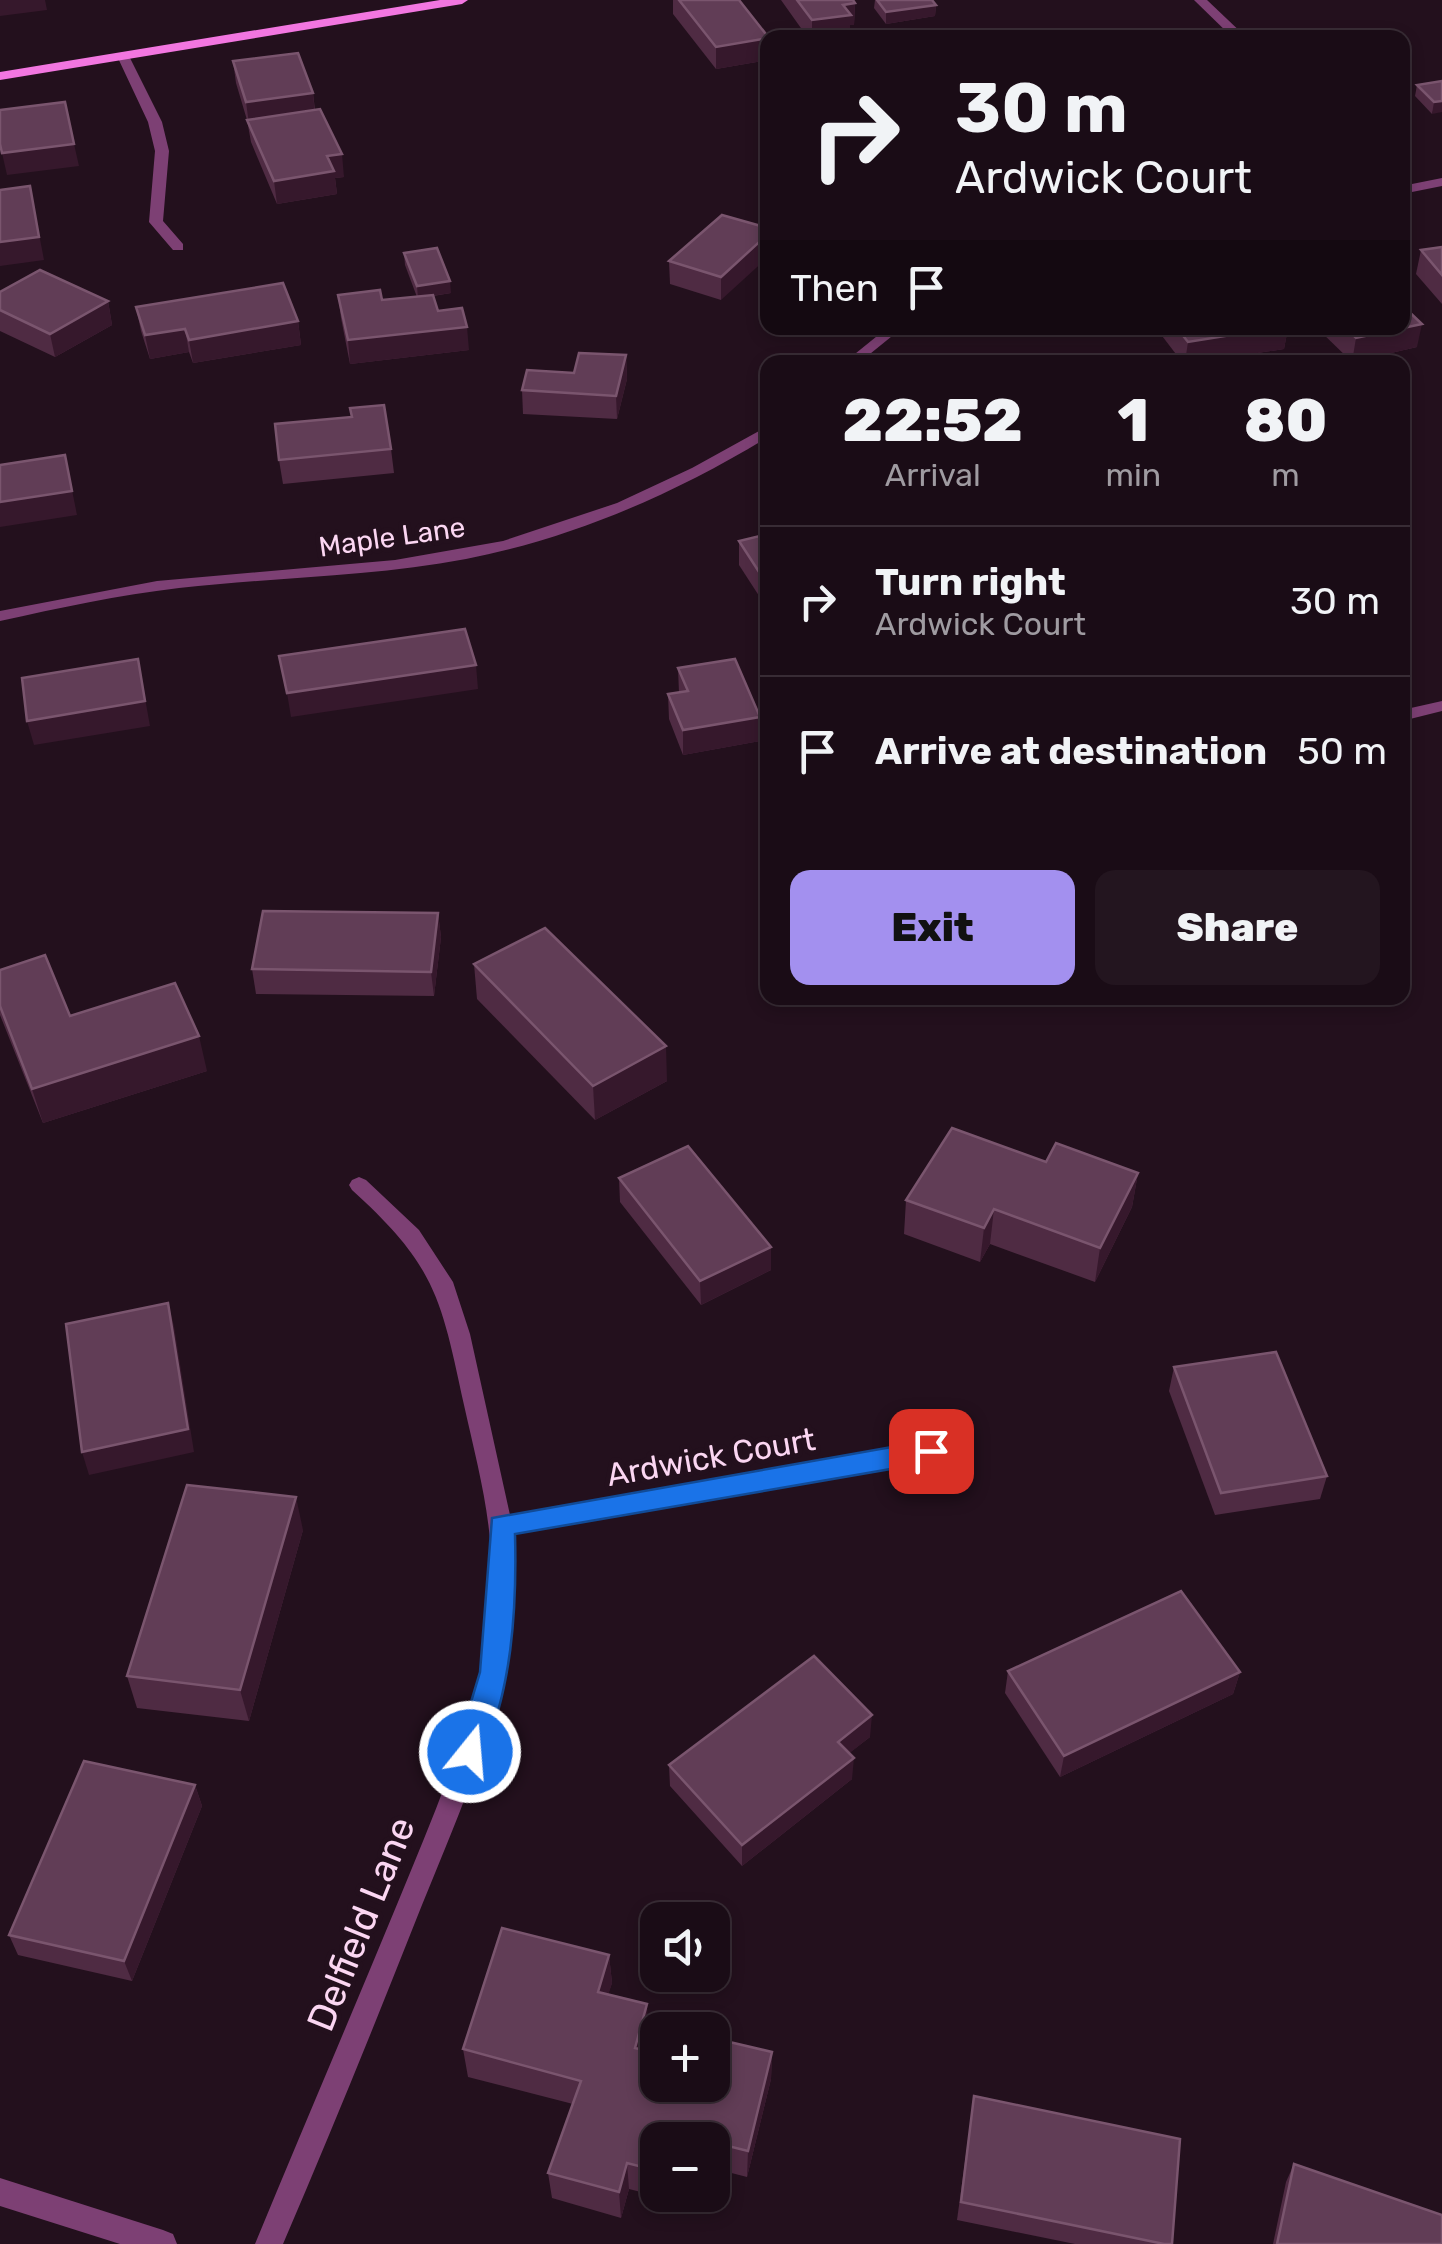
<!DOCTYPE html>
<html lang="en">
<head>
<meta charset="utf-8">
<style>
  :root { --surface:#1a0c16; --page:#23151f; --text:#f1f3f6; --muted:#9f9ba1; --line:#382c35; --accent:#a390ef }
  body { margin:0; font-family:Rubik,sans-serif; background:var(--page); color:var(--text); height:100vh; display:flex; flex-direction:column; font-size:38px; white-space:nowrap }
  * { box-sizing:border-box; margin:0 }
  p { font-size:32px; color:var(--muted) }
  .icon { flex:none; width:55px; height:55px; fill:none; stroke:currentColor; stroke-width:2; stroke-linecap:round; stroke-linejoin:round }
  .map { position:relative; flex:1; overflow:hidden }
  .panel { position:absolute; left:760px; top:355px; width:650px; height:650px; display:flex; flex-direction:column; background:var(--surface); border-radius:20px; box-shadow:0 5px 15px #0003,0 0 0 2px var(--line) }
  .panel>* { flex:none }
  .guide { position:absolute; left:760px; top:30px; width:650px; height:305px; border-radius:20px; box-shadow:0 5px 15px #0003,0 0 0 2px var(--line); background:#1a0c16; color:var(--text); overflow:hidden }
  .fabs { position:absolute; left:640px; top:1902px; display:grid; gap:20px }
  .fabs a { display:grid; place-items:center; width:90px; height:90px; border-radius:20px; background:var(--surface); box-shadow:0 5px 15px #0003,0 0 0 2px var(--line); font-size:50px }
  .pin { position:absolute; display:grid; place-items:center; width:85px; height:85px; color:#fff; margin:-42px; border-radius:20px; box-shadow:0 5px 15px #0006 }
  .me { position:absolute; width:110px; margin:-55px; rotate:17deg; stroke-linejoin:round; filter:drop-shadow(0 0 8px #0008) }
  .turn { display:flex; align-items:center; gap:35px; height:210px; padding:0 30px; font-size:45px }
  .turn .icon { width:130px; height:130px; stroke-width:2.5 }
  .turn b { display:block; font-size:70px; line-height:85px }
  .then { display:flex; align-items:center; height:95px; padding:0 30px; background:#0003; gap:20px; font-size:38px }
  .eta { display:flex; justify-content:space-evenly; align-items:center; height:170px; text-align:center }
  .eta b { font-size:60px; font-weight:800; line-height:70px }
  .button { display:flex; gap:20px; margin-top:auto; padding:20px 30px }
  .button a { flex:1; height:115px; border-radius:20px; background:var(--accent); color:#111; font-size:40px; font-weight:800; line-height:115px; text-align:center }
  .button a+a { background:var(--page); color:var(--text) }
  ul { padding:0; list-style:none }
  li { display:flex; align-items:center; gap:30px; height:150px; padding:0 30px; border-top:2px solid var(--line) }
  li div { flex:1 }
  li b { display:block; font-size:38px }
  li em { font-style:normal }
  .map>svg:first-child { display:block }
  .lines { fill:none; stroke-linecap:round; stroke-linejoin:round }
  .minor { fill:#7d4074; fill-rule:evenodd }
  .secondary { fill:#f276e0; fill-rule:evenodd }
  .wall { fill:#4f2b43 }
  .shaded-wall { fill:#36182c }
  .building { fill:#613d56; stroke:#7a556e; stroke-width:2.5 }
  .route { fill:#1a73e8; stroke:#114b97; stroke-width:2.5 }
  .labels { text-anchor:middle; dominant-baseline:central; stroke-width:10; stroke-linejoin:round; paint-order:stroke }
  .far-street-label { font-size:28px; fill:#fbd6f2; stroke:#23101d }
  .street-label { font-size:32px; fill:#fbd6f2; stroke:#23101d }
  .near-street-label { font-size:38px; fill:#fbd6f2; stroke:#23101d }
</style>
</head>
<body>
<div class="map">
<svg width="1442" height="2244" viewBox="0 0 1442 2244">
  <rect width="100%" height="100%" fill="#23101d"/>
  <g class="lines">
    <g class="minor">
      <polygon points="1194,0 1207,0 1247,38 1233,38"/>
      <polygon points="123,52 129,56 162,122 169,151 163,221 183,244 183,250 173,250 149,222 155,151 148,122 117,56"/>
      <polygon points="1442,178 1442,186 1402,194 1402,186"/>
      <polygon points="887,328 902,328 860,362 845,362"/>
      <path d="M768 426V437C674 494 574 538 466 559 372 577 275 577 179 588 119 595 59 608 0 621V611L157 581 395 560 503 541 617 503 692 468Z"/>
      <polygon points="1442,701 1442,711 1402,721 1402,710"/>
      <path d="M359 1177 366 1180 419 1230 453 1282 470 1334 510 1515 931 1442 939 1444 942 1451 939 1458 931 1460 512 1534C527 1670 465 1797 416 1920 373 2029 329 2137 283 2244H255C302 2130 351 2016 398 1902 440 1799 487 1696 491 1584 494 1523 477 1464 464 1405 441 1298 436 1266 352 1190L349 1185 352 1180Z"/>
      <polygon points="0,2178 163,2230 173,2234 177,2244 120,2244 0,2206"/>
    </g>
    <polygon class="secondary" points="440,0 468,0 462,4 0,80 0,72"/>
  </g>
  <g class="wall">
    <polygon points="673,0 739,0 768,38 768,60 716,69 673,14"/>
    <polygon points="781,0 853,0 855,3 854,25 850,25 850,37 808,38"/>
    <polygon points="875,0 932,0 936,5 935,16 886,24 874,8"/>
    <polygon points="233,61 313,93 315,110 344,177 335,178 337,194 277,204 251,142 247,120 236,83"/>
    <polygon points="1442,81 1432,114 1415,96 1417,85"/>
    <polygon points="722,215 721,300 670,284 669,261"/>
    <polygon points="1442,247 1442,304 1416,274 1421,250"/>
    <polygon points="404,253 451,293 433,296 438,311 469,350 350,364 341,318 338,295 382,300 417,297 405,265"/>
    <polygon points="0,292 108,301 112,325 55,357 0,331"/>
    <polygon points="136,307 298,321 301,345 193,363 189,352 150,359 141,331"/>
    <polygon points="1156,328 1288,328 1284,349 1200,362 1182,362"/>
    <polygon points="1317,328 1402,328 1417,347 1352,362"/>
    <polygon points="626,355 627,379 617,419 523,414 522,390"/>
    <polygon points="391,449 394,473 283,484 279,460"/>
    <polygon points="768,534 763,602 739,565 739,541"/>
    <polygon points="678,668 760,741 683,755 669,719 668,694 679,693"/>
    <polygon points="438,913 441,937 434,996 256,994 252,969"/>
    <polygon points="474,964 667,1081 595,1120 477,999"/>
    <polygon points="0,970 70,1016 207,1071 43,1123 0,1015"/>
    <polygon points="1046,1162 1138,1173 1132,1207 1095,1282 990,1244 980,1262 904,1234 906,1200"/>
    <polygon points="619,1178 771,1247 771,1270 701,1305 620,1202"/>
    <polygon points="1174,1367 1327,1476 1320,1499 1215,1515 1169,1391"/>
    <polygon points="303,1530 249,1721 137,1708 127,1676"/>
    <polygon points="1008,1671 1240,1672 1233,1694 1060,1777 1005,1693"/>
    <polygon points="870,1737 849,1753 852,1779 742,1866 670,1786 669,1765"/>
    <polygon points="195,1785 202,1806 132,1981 18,1955 9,1935"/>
    <polygon points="609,1955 612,1983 608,1994 648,2032 644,2050 658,2085 772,2052 771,2079 747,2177 712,2168 712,2140 658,2140 658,2195 691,2195 688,2204 629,2189 621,2218 552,2198 548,2173 573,2104 468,2077 463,2049"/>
    <polygon points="974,2096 1172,2244 1075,2244 957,2220"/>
    <polygon points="1294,2164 1442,2244 1273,2244 1286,2182"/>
  </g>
  <g class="shaded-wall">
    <polygon points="0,0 45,0 47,10 0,16"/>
    <polygon points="855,3 854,25 850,25 850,37 812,38 812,20 843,5"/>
    <polygon points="936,5 935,16 886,24 886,12"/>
    <polygon points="768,38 768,60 716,69 716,47"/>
    <polygon points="313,93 315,115 249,124 246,102"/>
    <polygon points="1442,101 1442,112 1432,114 1434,102"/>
    <polygon points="74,144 79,166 7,175 2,153"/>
    <polygon points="342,154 344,177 335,178 337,194 277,204 274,181 327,156"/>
    <polygon points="30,186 44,260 0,266 0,242"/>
    <polygon points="768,234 768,257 721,300 721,277"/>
    <polygon points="450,281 451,293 418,298 417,286"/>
    <polygon points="108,301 112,325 55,357 50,334"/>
    <polygon points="298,321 301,345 193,363 189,340"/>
    <polygon points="1422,324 1417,347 1352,362 1356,338"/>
    <polygon points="467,327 469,350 350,364 348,340"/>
    <polygon points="1275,328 1288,328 1284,349 1200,362 1185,362 1188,342"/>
    <polygon points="185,329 189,352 150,359 145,335"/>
    <polygon points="626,355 627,379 617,419 616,396"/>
    <polygon points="65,455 77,515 0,527 0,502"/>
    <polygon points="768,577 768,601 763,602 763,578"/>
    <polygon points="138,659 150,726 34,745 27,721"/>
    <polygon points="476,665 478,689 291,717 287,693"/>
    <polygon points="760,717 760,741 683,755 683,730"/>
    <polygon points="438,913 441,937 434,996 431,972"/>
    <polygon points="199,1036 207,1071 43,1123 32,1089"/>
    <polygon points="666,1046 667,1081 595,1120 593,1086"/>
    <polygon points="1138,1173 1132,1207 1095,1282 1100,1248"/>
    <polygon points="994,1209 990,1244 980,1262 984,1228"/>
    <polygon points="771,1247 771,1270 701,1305 700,1281"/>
    <polygon points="168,1303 174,1326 194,1452 89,1475 82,1452"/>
    <polygon points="296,1497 303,1530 249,1721 240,1690"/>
    <polygon points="1240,1672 1233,1694 1060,1777 1064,1756"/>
    <polygon points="872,1715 870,1737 837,1763 838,1742"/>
    <polygon points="854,1758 852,1779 742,1866 742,1845"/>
    <polygon points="195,1785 202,1806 132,1981 124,1961"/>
    <polygon points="609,1955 612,1983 601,2019 598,1992"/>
    <polygon points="647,2004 648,2032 637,2075 635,2048"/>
    <polygon points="772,2052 771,2079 747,2177 748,2151"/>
    <polygon points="627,2163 629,2189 621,2218 619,2192"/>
  </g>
  <g class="building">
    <polygon points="679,0 739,0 769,38 716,47"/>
    <polygon points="797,0 853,0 855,3 843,5 851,15 812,20"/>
    <polygon points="877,0 932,0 936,5 886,12"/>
    <polygon points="298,53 313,93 246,102 233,61"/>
    <polygon points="1442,81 1442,101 1434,102 1417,85"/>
    <polygon points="65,102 74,144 2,153 0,144 0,110"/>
    <polygon points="320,109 342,154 327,156 334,171 274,181 247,120"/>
    <polygon points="30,186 39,237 0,242 0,190"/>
    <polygon points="722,215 768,228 768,234 721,277 669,261"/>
    <polygon points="1442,247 1442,275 1421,250"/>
    <polygon points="437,248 450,281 417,286 404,253"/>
    <polygon points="40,270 108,301 50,334 0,310 0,292"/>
    <polygon points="283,283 298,321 189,340 185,329 145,335 136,307"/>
    <polygon points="380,290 382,300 433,295 438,311 462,308 467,327 348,340 338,295"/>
    <polygon points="1402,305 1422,324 1356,338 1346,328 1402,328"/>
    <polygon points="1177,328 1275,328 1188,342"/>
    <polygon points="579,353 626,355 616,396 522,390 527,370 574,373"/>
    <polygon points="384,405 391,449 279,460 275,424 352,417 350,408"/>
    <polygon points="65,455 72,491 0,502 0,465"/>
    <polygon points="768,534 768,577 763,578 739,541"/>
    <polygon points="465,629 476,665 287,693 279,656"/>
    <polygon points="138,659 145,701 27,721 22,678"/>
    <polygon points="735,659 760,717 683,730 668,694 688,691 678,668"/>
    <polygon points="263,911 438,913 431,972 252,969"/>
    <polygon points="545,928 666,1046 593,1086 474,964"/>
    <polygon points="45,955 70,1016 175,983 199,1036 32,1089 0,1006 0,970"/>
    <polygon points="952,1128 1046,1162 1056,1143 1138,1173 1100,1248 994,1209 984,1228 906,1200"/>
    <polygon points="688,1146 771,1247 700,1281 619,1178"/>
    <polygon points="168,1303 188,1429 82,1452 66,1324"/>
    <polygon points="1276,1352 1327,1476 1221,1493 1174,1367"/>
    <polygon points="187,1485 296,1497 240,1690 127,1676"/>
    <polygon points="1181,1591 1240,1672 1064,1756 1008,1671"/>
    <polygon points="814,1656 872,1715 838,1742 854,1758 742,1845 669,1765"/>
    <polygon points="84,1761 195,1785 124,1961 9,1935"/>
    <polygon points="502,1928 609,1955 598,1992 647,2004 635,2048 658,2053 658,2085 712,2085 712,2067 721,2040 772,2052 748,2151 712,2142 712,2140 698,2138 698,2140 658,2140 658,2171 627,2163 619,2192 548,2173 581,2081 463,2049"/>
    <polygon points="974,2096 1180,2139 1172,2244 1164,2244 961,2202"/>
    <polygon points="1294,2164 1442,2215 1442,2244 1277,2244"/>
  </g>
  <path class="route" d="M931 1440 944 1451 931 1462 515 1534C517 1610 512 1691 480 1761L470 1764 460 1761 456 1752 480 1672 492 1518Z"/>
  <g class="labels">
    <g class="far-street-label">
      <text transform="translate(392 537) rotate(-8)">Maple Lane</text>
    </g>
    <g class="street-label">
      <text transform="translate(711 1457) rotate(-10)">Ardwick Court</text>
    </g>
    <g class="near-street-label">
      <text transform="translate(361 1924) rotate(-68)">Delfield Lane</text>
    </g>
  </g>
</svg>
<div class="fabs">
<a><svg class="icon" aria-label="sound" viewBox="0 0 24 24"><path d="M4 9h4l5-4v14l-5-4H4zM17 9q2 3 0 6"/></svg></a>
<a>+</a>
<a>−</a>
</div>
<div class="pin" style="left:931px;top:1451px;background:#d93025"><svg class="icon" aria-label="arrive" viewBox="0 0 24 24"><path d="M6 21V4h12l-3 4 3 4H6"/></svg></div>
<svg class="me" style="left:470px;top:1752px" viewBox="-20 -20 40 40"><circle r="17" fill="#1a73e8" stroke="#fff" stroke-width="3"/><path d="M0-11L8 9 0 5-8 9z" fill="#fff"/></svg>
<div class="guide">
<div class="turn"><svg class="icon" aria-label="right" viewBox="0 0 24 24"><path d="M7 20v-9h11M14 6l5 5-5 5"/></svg><div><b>30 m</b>Ardwick Court</div></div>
<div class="then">Then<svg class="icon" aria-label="arrive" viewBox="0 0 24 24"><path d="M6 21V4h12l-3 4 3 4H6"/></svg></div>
</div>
<section class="panel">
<div class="eta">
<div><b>22:52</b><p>Arrival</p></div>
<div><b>1</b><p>min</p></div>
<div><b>80</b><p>m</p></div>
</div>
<ul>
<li><svg class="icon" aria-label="right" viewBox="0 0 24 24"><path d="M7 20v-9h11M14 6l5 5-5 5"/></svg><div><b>Turn right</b><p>Ardwick Court</p></div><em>30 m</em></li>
<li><svg class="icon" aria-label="arrive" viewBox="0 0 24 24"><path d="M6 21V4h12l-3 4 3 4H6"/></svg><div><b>Arrive at destination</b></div><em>50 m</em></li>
</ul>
<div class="button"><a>Exit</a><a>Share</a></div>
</section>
</div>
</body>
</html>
